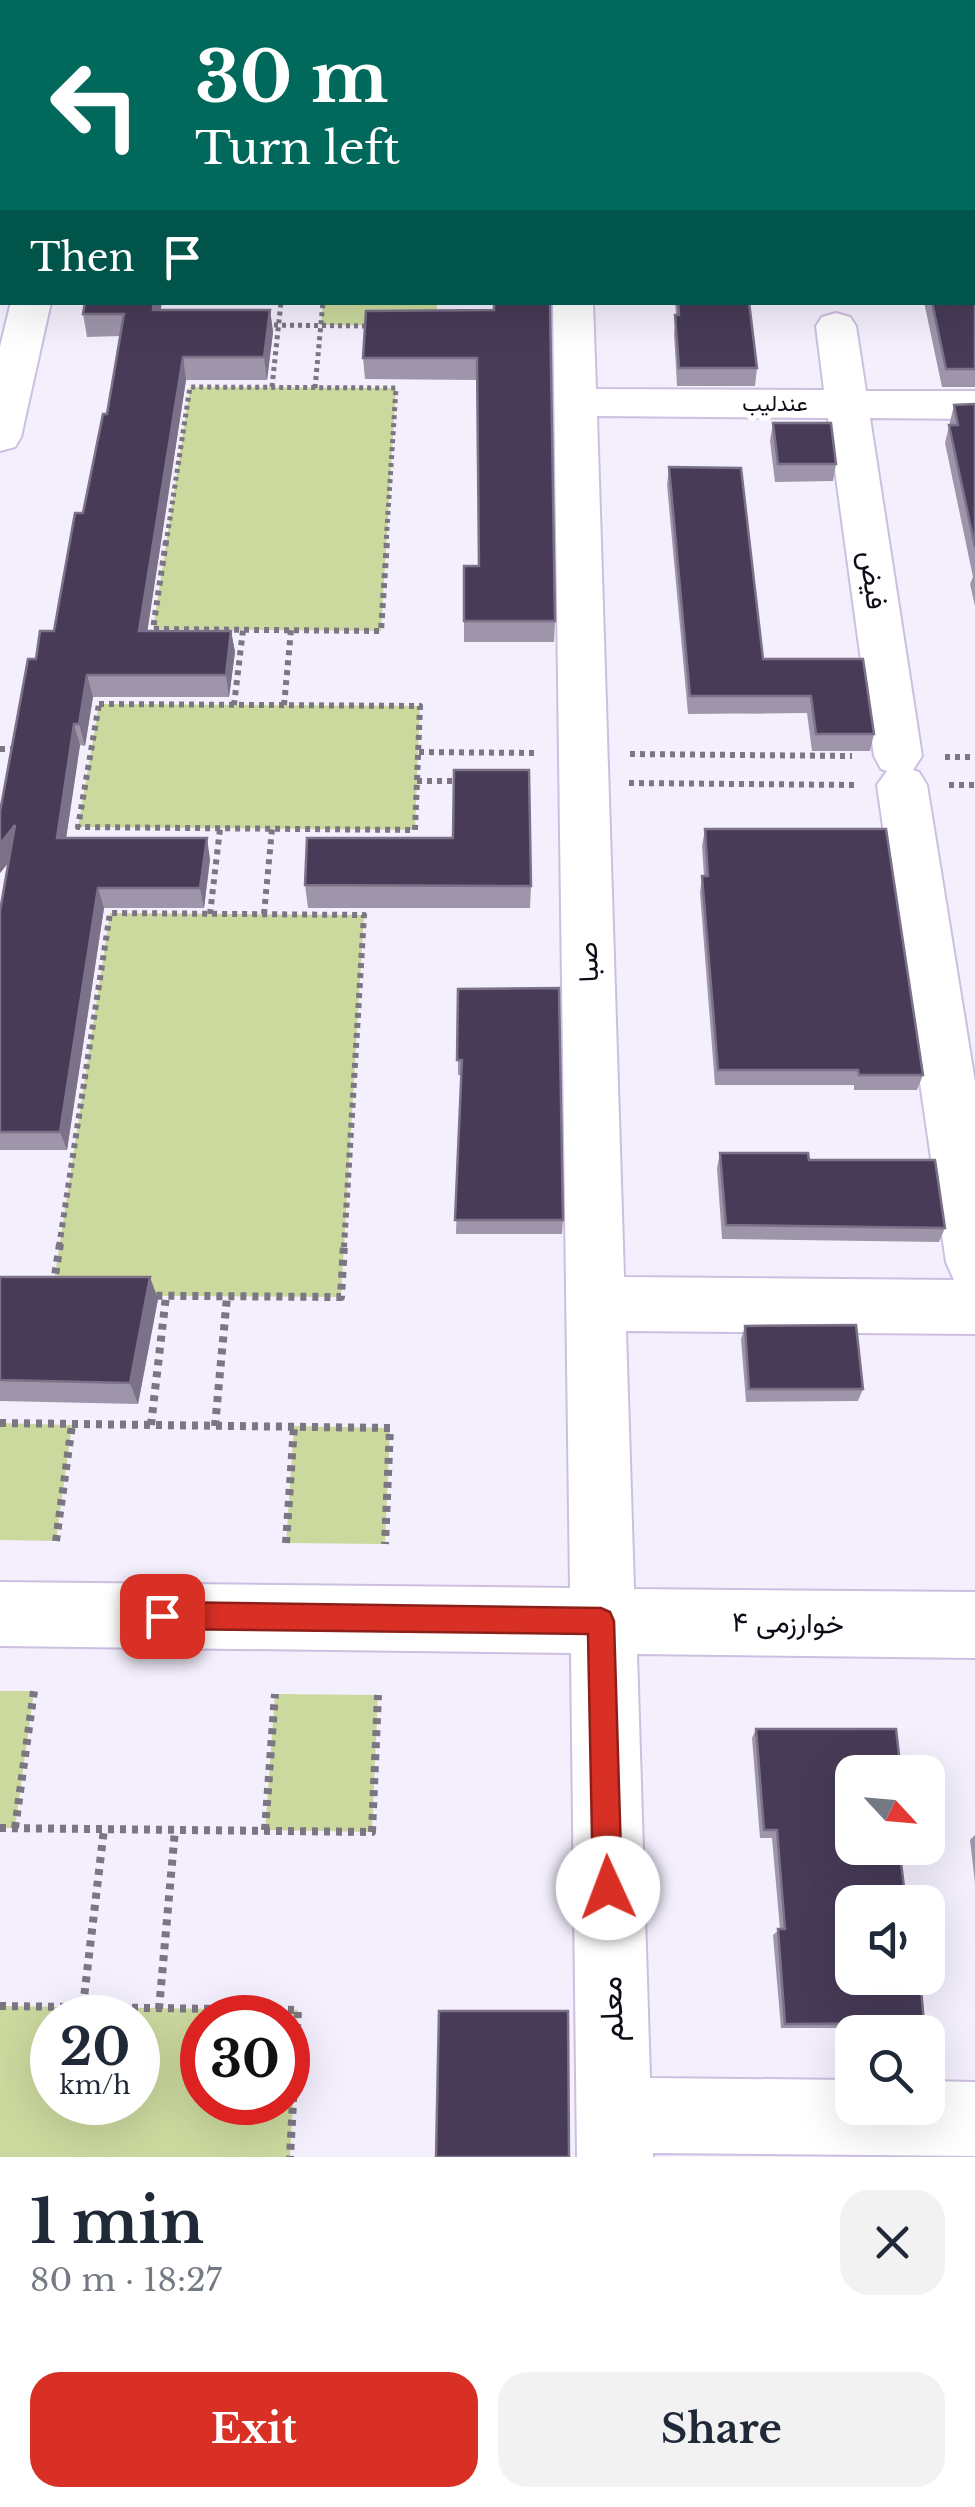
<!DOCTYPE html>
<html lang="en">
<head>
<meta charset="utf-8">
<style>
  :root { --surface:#fff; --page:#f2f2f3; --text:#1f2937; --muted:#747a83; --accent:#d93025 }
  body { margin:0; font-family:"Libre Baskerville",Vazirmatn,serif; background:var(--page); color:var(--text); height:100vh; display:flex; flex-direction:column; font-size:38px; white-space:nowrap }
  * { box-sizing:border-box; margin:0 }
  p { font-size:32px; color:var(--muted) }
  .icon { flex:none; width:55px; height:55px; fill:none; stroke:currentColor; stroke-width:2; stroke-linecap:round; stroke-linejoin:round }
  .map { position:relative; height:2157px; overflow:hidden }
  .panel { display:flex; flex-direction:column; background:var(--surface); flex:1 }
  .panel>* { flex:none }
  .banner { position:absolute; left:0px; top:0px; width:975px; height:305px; box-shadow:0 10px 40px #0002; background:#00695c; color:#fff; overflow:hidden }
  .needle { width:65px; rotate:116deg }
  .buttons { position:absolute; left:835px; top:1755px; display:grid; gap:20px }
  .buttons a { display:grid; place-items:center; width:110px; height:110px; border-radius:20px; background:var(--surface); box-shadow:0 10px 40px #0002; font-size:50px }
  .speed { position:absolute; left:30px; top:1995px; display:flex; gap:20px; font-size:50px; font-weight:700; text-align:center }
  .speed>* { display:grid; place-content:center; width:130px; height:130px; border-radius:50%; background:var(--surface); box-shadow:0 10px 40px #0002; line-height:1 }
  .speed small { font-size:25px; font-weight:400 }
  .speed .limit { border:15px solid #d22; background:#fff; color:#111 }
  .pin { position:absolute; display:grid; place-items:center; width:85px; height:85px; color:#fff; margin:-42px; border-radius:20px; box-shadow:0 5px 15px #0006 }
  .me { position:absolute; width:110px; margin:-55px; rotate:358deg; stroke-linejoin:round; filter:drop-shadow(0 0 8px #0008) }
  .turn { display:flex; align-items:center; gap:35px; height:210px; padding:0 30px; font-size:45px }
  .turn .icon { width:130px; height:130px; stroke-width:2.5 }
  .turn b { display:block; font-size:70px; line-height:85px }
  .then { display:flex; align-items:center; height:95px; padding:0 30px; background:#0003; gap:20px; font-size:38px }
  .round { display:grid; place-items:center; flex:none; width:105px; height:105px; border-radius:30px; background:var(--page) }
  .headline { display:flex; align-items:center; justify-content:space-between; height:170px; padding:0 30px }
  h1 { font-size:60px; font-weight:700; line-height:75px }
  .action { display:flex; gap:20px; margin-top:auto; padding:20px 30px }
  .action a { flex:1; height:115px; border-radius:30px; background:var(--accent); color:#fff; font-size:40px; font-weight:700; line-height:115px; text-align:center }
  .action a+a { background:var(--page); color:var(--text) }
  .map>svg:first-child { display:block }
  .green { fill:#cbd99e; fill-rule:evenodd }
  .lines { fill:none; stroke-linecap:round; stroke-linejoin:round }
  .minor-casing { stroke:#cdbfe0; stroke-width:4 }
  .path-far2 { stroke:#7b7682; stroke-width:5; stroke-dasharray:4 4; stroke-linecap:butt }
  .path-far1 { stroke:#7b7682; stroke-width:6; stroke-dasharray:5 5; stroke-linecap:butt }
  .path { stroke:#7b7682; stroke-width:8; stroke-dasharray:6 6; stroke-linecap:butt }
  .minor { fill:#fff; fill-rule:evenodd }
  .wall { fill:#9e95aa }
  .shaded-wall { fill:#7b7189 }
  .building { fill:#473b57; stroke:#7b7189; stroke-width:2.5 }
  .route { fill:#d93025; stroke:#8d1f18; stroke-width:2.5 }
  .labels { text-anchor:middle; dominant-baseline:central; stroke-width:10; stroke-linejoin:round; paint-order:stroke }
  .far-street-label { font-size:22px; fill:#100b16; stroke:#fff }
  .street-label { font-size:28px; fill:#100b16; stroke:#fff }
  .near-street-label { font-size:32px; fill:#100b16; stroke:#fff }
</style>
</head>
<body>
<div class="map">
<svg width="975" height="2157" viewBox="0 0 975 2157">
  <rect width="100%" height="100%" fill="#f4effd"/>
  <g class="green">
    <polygon points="323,303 437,303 436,326 321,325"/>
    <polygon points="190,387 396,388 381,631 153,629"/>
    <polygon points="99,704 420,706 415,830 78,827"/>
    <polygon points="110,913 364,915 341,1297 52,1295"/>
    <polygon points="0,1423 72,1425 56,1541 0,1540"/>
    <polygon points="294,1426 390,1428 385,1544 286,1543"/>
    <polygon points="0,1691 34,1691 15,1828 0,1828"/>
    <polygon points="275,1694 378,1695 372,1832 265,1830"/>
    <path d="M0 2006 298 2010 290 2157H0ZM52 2018H138V2102H52ZM202 2018H288V2102H202Z"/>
  </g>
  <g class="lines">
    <g class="minor-casing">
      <g id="minor">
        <rect x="550" y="0" width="34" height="2"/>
        <rect x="772" y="0" width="34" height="2"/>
        <rect x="972" y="112" width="3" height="22"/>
        <rect x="0" y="245" width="2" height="24"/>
        <rect x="972" y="252" width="3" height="24"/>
        <polygon points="11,302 51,302 21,437 15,447 0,451 0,347"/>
        <path d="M553 302H593L596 389 824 390 816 326 822 317 836 313 850 317 856 326 866 391H975V419L870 418 922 756 913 770 919 772 927 785 975 1082V1334L626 1331 634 1589 975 1592V1658L637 1654 650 2078 852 2080V2108H928V2081L975 2082V2156L653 2153V2157H577L571 1653 0 1646V1582L570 1588ZM597 416 828 418 874 756 881 769 887 771 877 785 946 1262 954 1280 624 1277Z"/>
      </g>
    </g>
    <g class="path-far2">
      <polyline points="266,325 369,326"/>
      <polyline points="272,387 281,302"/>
      <polyline points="315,388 323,302"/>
      <polyline points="166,544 190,387 396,388 386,544"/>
    </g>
    <g class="path-far1">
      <polyline points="166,541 153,629 381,631 387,541"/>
      <polygon points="99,704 420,706 415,830 78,827"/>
      <polyline points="234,705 243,630"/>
      <polyline points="284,705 291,630"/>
      <polyline points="0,749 19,749"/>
      <polyline points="419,752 537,753"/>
      <polyline points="630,754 852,756"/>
      <polyline points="945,757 975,757"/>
      <polyline points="417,781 461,781"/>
      <polyline points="629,783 856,785"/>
      <polyline points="949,785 975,785"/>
      <polyline points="210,914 220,829"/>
      <polyline points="264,914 272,829"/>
      <polyline points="59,1247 110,913 364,915 344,1247"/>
    </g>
    <g class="path">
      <polyline points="60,1244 52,1295 341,1297 344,1244"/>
      <polyline points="0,1423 390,1428 385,1544"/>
      <polyline points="151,1425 166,1296"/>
      <polyline points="215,1426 227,1297"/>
      <polyline points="56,1541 72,1425"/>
      <polyline points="286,1543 294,1426"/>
      <polyline points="0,1828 372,1832 378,1695"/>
      <polyline points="15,1828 34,1691"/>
      <polyline points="265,1830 275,1694"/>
      <polyline points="0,2006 298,2010 290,2157"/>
      <polyline points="83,2006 104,1829"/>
      <polyline points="159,2009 175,1830"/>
    </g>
    <use href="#minor" class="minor"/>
  </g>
  <g class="wall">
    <polygon points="0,0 88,0 88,2 2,2 2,163 0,163"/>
    <polygon points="975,280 975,387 942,387 924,302 972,302"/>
    <polygon points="85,302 162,302 160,310 270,310 273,332 267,380 186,380 147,631 231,631 235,652 229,697 93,697 85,746 80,745 66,838 210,859 204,908 104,908 67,1150 0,1150 0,911 9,862 0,873 36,659 54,631 107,414 120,336 87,337 83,314"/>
    <polygon points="675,302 749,302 757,368 755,386 677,386 674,333 676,315"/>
    <polygon points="494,310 555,621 554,642 464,642 464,566 479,566 477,380 365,379 363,358"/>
    <polygon points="975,404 975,606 970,584 973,577 945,443 954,405"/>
    <polygon points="773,423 836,464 833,481 775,482 770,441"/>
    <polygon points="669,467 763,659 874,734 870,751 812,751 807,713 688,714 667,485"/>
    <polygon points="705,829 923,1075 917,1090 854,1090 854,1085 715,1085 700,893 702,876 704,876 702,846"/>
    <polygon points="453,838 531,886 530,908 308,908 305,885"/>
    <polygon points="458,989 563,1220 562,1234 456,1234 461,1075 458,1075"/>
    <polygon points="720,1153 809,1160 945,1228 939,1242 722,1239 717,1168"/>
    <polygon points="0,1277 158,1299 138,1404 0,1401"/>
    <polygon points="745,1326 863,1389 858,1401 746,1402 741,1339"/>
    <polygon points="756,1729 852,1902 924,2023 917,2028 781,2028 773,1935 780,1929 772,1838 760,1838 752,1738"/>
    <polygon points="975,1835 975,1883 970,1840"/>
  </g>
  <g class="shaded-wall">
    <polygon points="154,302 162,302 157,332 153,310"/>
    <polygon points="270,310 273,332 267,380 264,357"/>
    <polygon points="183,357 186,380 144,653 139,631"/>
    <polygon points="231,631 235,652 229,697 226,675"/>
    <polygon points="87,675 93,697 85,746 79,724"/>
    <polygon points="74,724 80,745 63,859 57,838"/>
    <polygon points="15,825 22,846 0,873 0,844"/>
    <polygon points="207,838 210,859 204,908 200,888"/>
    <polygon points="98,888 104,908 67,1150 60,1132"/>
    <polygon points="150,1277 158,1299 138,1404 130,1383"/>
  </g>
  <g class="building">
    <polygon points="0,0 79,0 79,2 2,2 2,140 0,140"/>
    <rect x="637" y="0" width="54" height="2"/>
    <polygon points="972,280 975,280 975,369 946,369 932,302 972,302"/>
    <polygon points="85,302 154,302 153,310 270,310 264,357 183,357 139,631 231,631 226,675 87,675 79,724 74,724 57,838 207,838 200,888 98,888 60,1132 0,1132 0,911 15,825 0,844 0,812 28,659 36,659 40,631 54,631 75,513 83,513 103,414 107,414 124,314 83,314"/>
    <polygon points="494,302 550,302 555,621 464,621 464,566 479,566 477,358 363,358 366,311 494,310"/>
    <polygon points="678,302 749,302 757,368 679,368 675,315 679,315"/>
    <polygon points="975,404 975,547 949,425 958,425 954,405"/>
    <polygon points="773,423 831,423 836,464 778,464"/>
    <polygon points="669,467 741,468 763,659 863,659 874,734 816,734 811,696 690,696"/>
    <polygon points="454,770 529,770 531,886 305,885 307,838 453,838"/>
    <polygon points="705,829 886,829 923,1075 859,1075 858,1070 718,1070 702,876 708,876"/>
    <polygon points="559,988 563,1220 455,1220 462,1060 457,1060 458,989"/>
    <polygon points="720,1153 808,1153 809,1160 935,1160 945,1228 726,1225"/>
    <polygon points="0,1277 150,1277 130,1383 0,1380"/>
    <polygon points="856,1325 863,1389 749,1389 745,1326"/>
    <polygon points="756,1729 896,1729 901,1772 852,1772 852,1848 899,1848 906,1902 852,1902 852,1978 920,1978 924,2023 785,2024 778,1929 785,1929 777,1830 764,1830"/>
    <polygon points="439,2011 568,2011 569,2157 436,2157"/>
  </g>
  <polygon class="route" points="162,1602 601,1608 610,1612 614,1621 622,1888 618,1898 608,1902 597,1898 593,1888 588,1634 162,1629 153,1625 149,1616 153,1606"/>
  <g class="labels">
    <g class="far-street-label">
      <text x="775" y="403">عندلیب</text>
    </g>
    <g class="street-label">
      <text transform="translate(873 580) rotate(82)">فیض</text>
      <text transform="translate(588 962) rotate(-92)">صبا</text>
      <text transform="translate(788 1623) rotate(1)">خوارزمی ۴</text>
    </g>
    <g class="near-street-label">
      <text transform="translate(611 2009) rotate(-92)">معلم</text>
    </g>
  </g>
</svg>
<div class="buttons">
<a><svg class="needle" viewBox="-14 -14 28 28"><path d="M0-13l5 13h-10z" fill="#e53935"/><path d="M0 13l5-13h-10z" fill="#747a83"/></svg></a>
<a><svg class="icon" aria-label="sound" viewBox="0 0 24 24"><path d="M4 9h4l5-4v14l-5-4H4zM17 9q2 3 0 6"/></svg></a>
<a><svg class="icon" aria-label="search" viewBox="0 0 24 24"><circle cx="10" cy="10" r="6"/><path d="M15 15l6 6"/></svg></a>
</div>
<div class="speed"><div>20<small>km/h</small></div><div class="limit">30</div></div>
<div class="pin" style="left:162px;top:1616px;background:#d93025"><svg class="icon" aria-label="arrive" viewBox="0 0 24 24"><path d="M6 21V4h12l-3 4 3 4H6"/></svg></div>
<svg class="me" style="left:608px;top:1888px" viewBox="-20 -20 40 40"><circle r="19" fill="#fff"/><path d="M0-13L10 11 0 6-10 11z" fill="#d93025"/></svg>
<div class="banner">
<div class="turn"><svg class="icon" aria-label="left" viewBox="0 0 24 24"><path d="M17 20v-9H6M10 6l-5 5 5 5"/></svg><div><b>30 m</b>Turn left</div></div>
<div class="then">Then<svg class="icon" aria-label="arrive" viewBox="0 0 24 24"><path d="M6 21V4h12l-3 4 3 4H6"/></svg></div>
</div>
</div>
<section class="panel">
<div class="headline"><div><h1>1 min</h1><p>80 m · 18:27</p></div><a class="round"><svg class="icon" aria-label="close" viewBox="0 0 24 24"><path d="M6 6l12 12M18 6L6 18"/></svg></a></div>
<div class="action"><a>Exit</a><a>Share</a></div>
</section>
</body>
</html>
